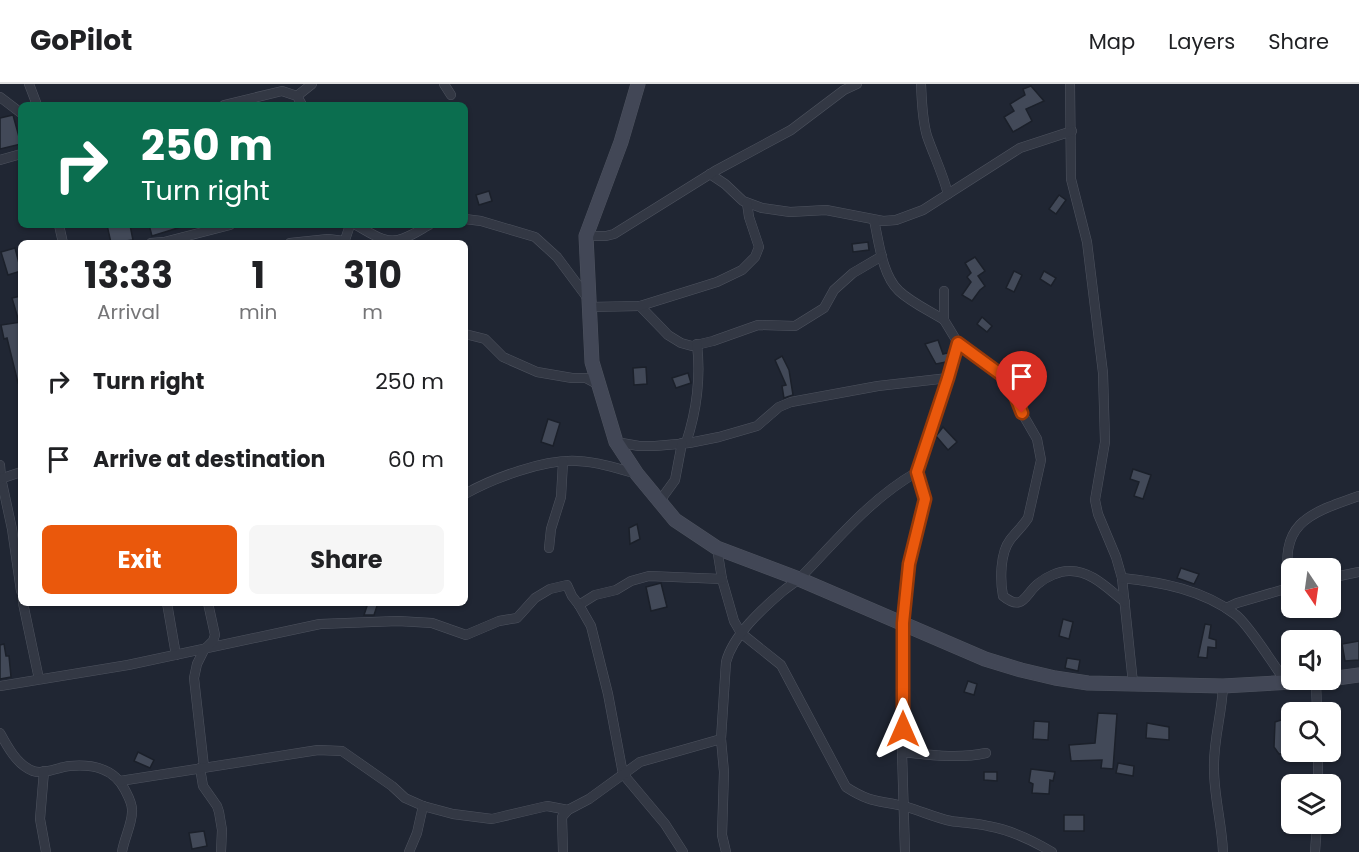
<!DOCTYPE html>
<html lang="en">
<head>
<meta charset="utf-8">
<style>
  :root { --surface:#fff; --page:#f6f6f6; --text:#202124; --muted:#757577; --line:#e0e0e0; --accent:#ea580c }
  body { margin:0; font-family:Poppins,sans-serif; background:var(--page); color:var(--text); height:100vh; display:flex; flex-direction:column; font-size:22px; white-space:nowrap }
  * { box-sizing:border-box; margin:0 }
  p { font-size:20px; color:var(--muted) }
  .icon { flex:none; width:33px; height:33px; fill:none; stroke:currentColor; stroke-width:2; stroke-linecap:round; stroke-linejoin:round }
  .map { position:relative; flex:1; overflow:hidden }
  .panel { position:absolute; left:18px; top:156px; width:450px; height:366px; display:flex; flex-direction:column; background:var(--surface); border-radius:9px; box-shadow:0 2px 4px #0004 }
  .panel>* { flex:none }
  .hud { position:absolute; left:18px; top:18px; width:450px; height:126px; border-radius:9px; box-shadow:0 2px 4px #0004; background:#0b6e4f; color:#fff; overflow:hidden }
  .needle { width:39px; rotate:167deg }
  .controls { position:absolute; left:1281px; top:474px; display:grid; gap:12px }
  .controls a { display:grid; place-items:center; width:60px; height:60px; border-radius:9px; background:var(--surface); box-shadow:0 2px 4px #0004; font-size:30px }
  .pin { position:absolute; display:grid; place-items:center; width:51px; height:51px; color:#fff; margin:-62px -26px; border-radius:50% 50% 50% 0; rotate:-45deg; box-shadow:0 0 6px #0007 }
  .pin .icon { rotate:45deg }
  .me { position:absolute; width:66px; margin:-33px; rotate:0deg; stroke-linejoin:round; filter:drop-shadow(0 0 4px #0008) }
  .turn { display:flex; align-items:center; gap:21px; height:126px; padding:0 24px; font-size:27px }
  .turn .icon { width:78px; height:78px; stroke-width:2.5 }
  .turn b { display:block; font-size:42px; line-height:51px }
  .eta { display:flex; justify-content:space-evenly; align-items:center; height:102px; text-align:center }
  .eta b { font-size:36px; font-weight:700; line-height:42px }
  .button { display:flex; gap:12px; margin-top:auto; padding:12px 24px }
  .button a { flex:1; height:69px; border-radius:9px; background:var(--accent); color:#fff; font-size:24px; font-weight:700; line-height:69px; text-align:center }
  .button a+a { background:var(--page); color:var(--text) }
  ul { padding:0; list-style:none }
  li { display:flex; align-items:center; gap:18px; height:78px; padding:0 24px }
  li div { flex:1 }
  li b { display:block; font-size:22px }
  li em { font-style:normal }
  header { display:flex; align-items:center; gap:36px; box-sizing:border-box; height:84px; padding:0 30px; background:var(--surface); border-bottom:2px solid var(--line) }
  header strong { font-size:28px }
  nav { display:flex; gap:33px; margin-inline-start:auto; font-size:21px }
  .map>svg:first-child { display:block }
  .building { fill:#424958; stroke:#1b202a; stroke-width:1.5 }
  .lines { fill:none; stroke-linecap:round; stroke-linejoin:round }
  .street-casing { stroke:#4e535f; stroke-width:10 }
  .secondary-casing { stroke:#4e535f; stroke-width:15 }
  .street { stroke:#333844; stroke-width:9 }
  .secondary { stroke:#424756; stroke-width:14 }
  .route-casing { stroke:#983908; stroke-width:15 }
  .route { stroke:#ea580c; stroke-width:10 }
</style>
</head>
<body>
<header>
<strong>GoPilot</strong>
<nav><a>Map</a><a>Layers</a><a>Share</a></nav>
</header>
<div class="map">
<svg width="1359" height="768" viewBox="0 0 1359 768">
  <rect width="100%" height="100%" fill="#202633"/>
  <g class="building">
    <polygon points="1031,2 1044,17 1026,25 1032,37 1013,48 1004,33 1014,27 1010,20 1025,11 1023,5"/>
    <polygon points="13,31 21,60 0,65 0,34"/>
    <polygon points="489,107 492,117 479,121 476,111"/>
    <polygon points="1059,111 1066,116 1056,130 1049,125"/>
    <polygon points="107,141 130,141 133,156 111,159"/>
    <polygon points="149,141 180,141 181,143 152,152"/>
    <polygon points="868,158 869,166 853,168 852,160"/>
    <polygon points="15,164 21,187 8,191 1,168"/>
    <polygon points="975,173 985,187 978,192 985,202 980,206 972,217 962,211 971,198 967,193 971,189 965,179"/>
    <polygon points="1014,187 1022,191 1014,208 1006,204"/>
    <polygon points="1044,187 1056,194 1051,202 1040,195"/>
    <polygon points="21,212 21,238 19,238 12,214"/>
    <polygon points="982,233 992,242 987,248 977,240"/>
    <polygon points="21,238 21,299 18,299 7,254 4,255 1,241"/>
    <polygon points="938,256 943,270 947,269 948,271 946,278 936,280 925,260"/>
    <polygon points="782,272 789,286 793,311 784,314 782,302 786,301 775,276"/>
    <polygon points="646,283 647,300 634,301 633,284"/>
    <polygon points="688,289 691,299 676,304 672,294"/>
    <polygon points="548,335 560,339 553,362 541,358"/>
    <polygon points="943,343 957,358 948,366 936,352"/>
    <polygon points="1133,385 1151,391 1143,415 1134,412 1139,398 1130,395"/>
    <polygon points="637,440 640,455 630,460 629,444"/>
    <polygon points="1181,484 1199,490 1194,500 1177,494"/>
    <polygon points="661,499 667,523 651,527 646,503"/>
    <polygon points="368,519 378,519 374,531 364,531"/>
    <polygon points="1063,535 1073,538 1069,555 1059,552"/>
    <polygon points="1205,540 1211,541 1209,554 1216,556 1216,564 1208,563 1207,574 1198,573"/>
    <polygon points="1359,557 1359,576 1345,577 1342,560"/>
    <polygon points="4,560 6,572 9,572 11,593 0,595 0,561"/>
    <polygon points="1067,574 1080,576 1078,587 1065,584"/>
    <polygon points="968,597 977,600 974,611 964,608"/>
    <polygon points="1098,629 1117,630 1113,685 1101,684 1102,676 1071,677 1069,661 1095,659"/>
    <polygon points="1284,635 1292,638 1292,664 1289,669 1279,670 1274,663 1275,638"/>
    <polygon points="1034,637 1049,638 1048,656 1033,655"/>
    <polygon points="1147,639 1169,643 1169,656 1146,654"/>
    <polygon points="138,668 154,676 150,684 134,677"/>
    <polygon points="1118,679 1134,682 1133,692 1116,689"/>
    <polygon points="1031,685 1055,688 1053,697 1050,696 1049,710 1032,709 1033,700 1029,698"/>
    <polygon points="984,688 997,688 997,697 984,696"/>
    <rect x="1064" y="731" width="20" height="16"/>
    <polygon points="204,747 207,762 192,765 189,749"/>
  </g>
  <g class="lines">
    <g class="street-casing">
      <g id="street">
        <polyline points="29,0 37,21"/>
        <polyline points="444,0 451,11"/>
        <path d="M921 0C922 18 922 35 927 52 934 72 943 90 948 110"/>
        <polyline points="1070,0 1071,95 1087,158 1103,289 1105,358 1095,416 1098,430 1116,473 1122,494 1133,599"/>
        <polyline points="297,12 312,0"/>
        <polyline points="0,13 21,29"/>
        <polyline points="224,21 282,7 297,12 302,21"/>
        <polyline points="0,76 21,70"/>
        <polyline points="710,90 725,100 743,117 762,124 790,128 826,126 883,137 896,136 923,126 1020,64 1072,47"/>
        <polyline points="465,135 481,137 535,153 557,173 589,216"/>
        <path d="M874 136C879 158 882 191 899 207 912 219 930 227 944 236"/>
        <polyline points="59,141 63,159"/>
        <path d="M356 141C371 149 386 162 404 154 413 151 421 145 429 141"/>
        <polyline points="586,152 606,152 614,150 715,87 791,46 844,6 857,0"/>
        <polyline points="151,159 164,158 230,141"/>
        <polyline points="290,159 328,155 344,157"/>
        <polyline points="344,159 350,141"/>
        <path d="M944 207V236L958 259 988 283 1003 292 1013 306 1022 329 1037 355 1041 376 1028 434C1023 442 1016 448 1010 456 1000 469 1000 496 1003 512 1024 529 1025 509 1039 499 1046 493 1059 487 1069 487 1091 486 1109 506 1125 518"/>
        <polyline points="640,222 668,251 681,259 692,262 713,257 758,241 795,242 824,224 834,206 853,189 882,172"/>
        <polyline points="590,223 640,222 717,198 742,186 755,173 759,163 749,133 747,119"/>
        <polyline points="465,250 485,255 503,273 537,288 572,294 586,294 599,301"/>
        <polyline points="616,358 639,362 655,362 689,359 719,353 757,342 779,323 791,318 878,302 948,294"/>
        <path d="M686 359C697 326 701 295 697 260"/>
        <polyline points="0,381 1,394 12,445 21,507"/>
        <polyline points="0,395 21,388"/>
        <path d="M465 410C493 394 545 375 577 377 598 378 617 384 637 390"/>
        <polyline points="659,418 675,396 682,359"/>
        <polyline points="549,464 551,445 561,413 563,378"/>
        <path d="M717 464 722 495 734 537 741 549 781 581 846 703C872 720 880 716 907 723 921 727 936 734 951 737 963 739 976 739 988 742 1011 746 1032 756 1052 768"/>
        <path d="M1122 494C1161 498 1204 506 1236 531 1250 542 1274 582 1286 598"/>
        <polyline points="1330,494 1359,488"/>
        <path d="M1290 503C1278 439 1307 430 1359 412"/>
        <polyline points="23,519 39,595"/>
        <polyline points="167,519 176,571"/>
        <polyline points="579,521 595,511 616,506 631,497 649,492 722,495"/>
        <polyline points="1226,524 1237,519 1292,503"/>
        <polyline points="1316,597 1317,628"/>
        <polyline points="0,602 128,581 320,540 398,537 432,539 466,551 499,537 517,534 535,514 550,505 567,501 572,512 579,521 591,542 608,610 623,690 665,740 683,768"/>
        <path d="M1223 602C1222 630 1213 657 1214 685 1214 713 1222 740 1223 768"/>
        <path d="M0 649C7 662 17 681 33 687 44 691 58 683 70 682 93 680 114 684 125 706 128 712 133 720 132 728 132 740 124 755 122 768"/>
        <path d="M902 668C931 671 958 675 986 669"/>
        <polyline points="1318,668 1318,700"/>
        <polyline points="204,683 194,594 197,580 204,566 213,557 215,551 208,519"/>
        <polyline points="200,684 203,702 217,722 219,728 222,746 221,768"/>
        <polyline points="44,687 40,735 46,768"/>
        <polyline points="120,697 318,666 342,667 392,702 405,714 423,722 453,730 492,735 547,722 568,726"/>
        <polyline points="409,768 417,749 423,722"/>
        <polyline points="563,768 562,733 568,726 589,715 640,678 721,655"/>
        <path d="M726 768 722 751 724 688 721 655 726 578C733 551 762 525 783 507 789 502 796 498 801 493 838 455 870 415 917 388L948 294 958 259"/>
        <polyline points="905,768 902,668 903,539 909,480 925,415 917,388"/>
        <polyline points="1315,768 1317,740"/>
      </g>
    </g>
    <g class="secondary-casing">
      <g id="secondary">
        <polyline points="638,0 621,58 586,152 592,278 616,358 637,390 675,436 717,464 799,495 985,575 1021,586 1055,594 1088,599 1223,602 1329,596"/>
        <polyline points="1330,595 1359,591"/>
      </g>
    </g>
    <use href="#street" class="street"/>
    <use href="#secondary" class="secondary"/>
  </g>
  <g class="lines">
    <g class="route-casing">
      <polyline id="route" points="903,645 903,539 909,480 925,415 917,388 948,294 958,259 1003,292 1013,306 1022,329"/>
    </g>
    <use href="#route" class="route"/>
  </g>
</svg>
<div class="controls">
<a><svg class="needle" viewBox="-14 -14 28 28"><path d="M0-13l5 13h-10z" fill="#e53935"/><path d="M0 13l5-13h-10z" fill="#757577"/></svg></a>
<a><svg class="icon" aria-label="sound" viewBox="0 0 24 24"><path d="M4 9h4l5-4v14l-5-4H4zM17 9q2 3 0 6"/></svg></a>
<a><svg class="icon" aria-label="search" viewBox="0 0 24 24"><circle cx="10" cy="10" r="6"/><path d="M15 15l6 6"/></svg></a>
<a><svg class="icon" aria-label="layers" viewBox="0 0 24 24"><path d="M12 4l9 5-9 5-9-5zM3 14l9 5 9-5"/></svg></a>
</div>
<div class="pin" style="left:1022px;top:329px;background:#d93025"><svg class="icon" aria-label="arrive" viewBox="0 0 24 24"><path d="M6 21V4h12l-3 4 3 4H6"/></svg></div>
<svg class="me" style="left:903px;top:645px" viewBox="-20 -20 40 40"><path d="M0-17L14 15 0 8-14 15z" fill="#ea580c" stroke="#fff" stroke-width="4"/></svg>
<div class="hud">
<div class="turn"><svg class="icon" aria-label="right" viewBox="0 0 24 24"><path d="M7 20v-9h11M14 6l5 5-5 5"/></svg><div><b>250 m</b>Turn right</div></div>
</div>
<section class="panel">
<div class="eta">
<div><b>13:33</b><p>Arrival</p></div>
<div><b>1</b><p>min</p></div>
<div><b>310</b><p>m</p></div>
</div>
<ul>
<li><svg class="icon" aria-label="right" viewBox="0 0 24 24"><path d="M7 20v-9h11M14 6l5 5-5 5"/></svg><div><b>Turn right</b></div><em>250 m</em></li>
<li><svg class="icon" aria-label="arrive" viewBox="0 0 24 24"><path d="M6 21V4h12l-3 4 3 4H6"/></svg><div><b>Arrive at destination</b></div><em>60 m</em></li>
</ul>
<div class="button"><a>Exit</a><a>Share</a></div>
</section>
</div>
</body>
</html>
